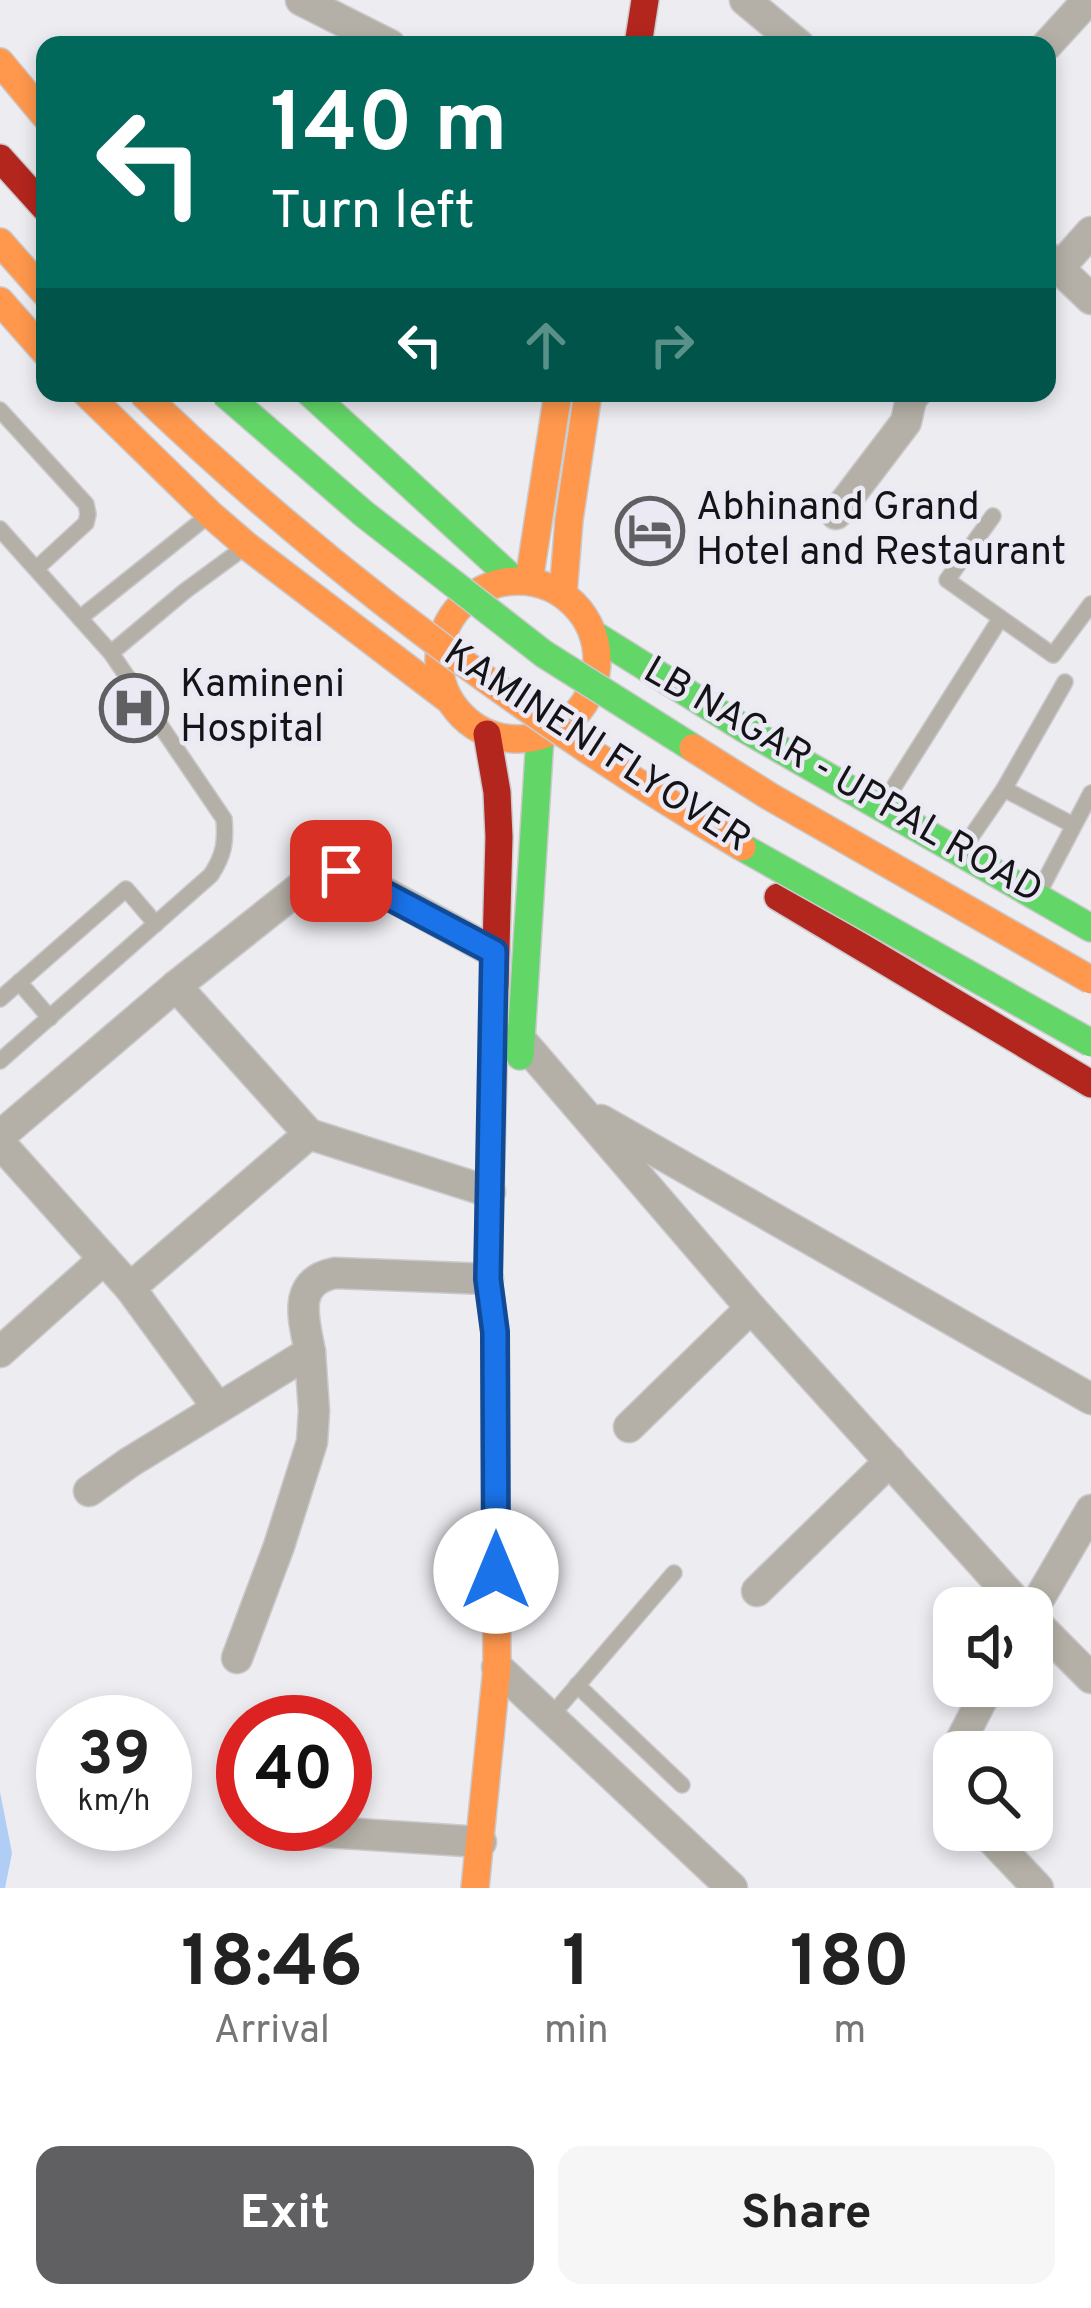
<!DOCTYPE html>
<html lang="en">
<head>
<meta charset="utf-8">
<style>
  :root { --surface:#fff; --page:#f6f6f6; --text:#222; --muted:#767676; --accent:#606063 }
  body { margin:0; font-family:Overpass,sans-serif; background:var(--page); color:var(--text); height:100vh; display:flex; flex-direction:column; font-size:45px; white-space:nowrap }
  * { box-sizing:border-box; margin:0 }
  p { font-size:39px; color:var(--muted) }
  .icon { flex:none; width:66px; height:66px; fill:none; stroke:currentColor; stroke-width:2; stroke-linecap:round; stroke-linejoin:round }
  .map { position:relative; height:1888px; overflow:hidden }
  .panel { display:flex; flex-direction:column; background:var(--surface); flex:1 }
  .panel>* { flex:none }
  .top-card { position:absolute; left:36px; top:36px; width:1020px; height:366px; border-radius:24px; box-shadow:0 6px 18px #0003; background:#00695c; color:#fff; overflow:hidden }
  .buttons { position:absolute; left:933px; top:1587px; display:grid; gap:24px }
  .buttons a { display:grid; place-items:center; width:120px; height:120px; border-radius:24px; background:var(--surface); box-shadow:0 6px 18px #0003; font-size:60px }
  .speed { position:absolute; left:36px; top:1695px; display:flex; gap:24px; font-size:60px; font-weight:700; text-align:center }
  .speed>* { display:grid; place-content:center; width:156px; height:156px; border-radius:50%; background:var(--surface); box-shadow:0 6px 18px #0003; line-height:1 }
  .speed small { font-size:30px; font-weight:400 }
  .speed .limit { border:18px solid #d22; background:#fff; color:#111 }
  .pin { position:absolute; display:grid; place-items:center; width:102px; height:102px; color:#fff; margin:-51px; border-radius:24px; box-shadow:0 6px 18px #0006 }
  .me { position:absolute; width:132px; margin:-66px; rotate:0deg; stroke-linejoin:round; filter:drop-shadow(0 0 9px #0008) }
  .turn { display:flex; align-items:center; gap:42px; height:252px; padding:0 36px; font-size:54px }
  .turn .icon { width:156px; height:156px; stroke-width:2.5 }
  .turn b { display:block; font-size:84px; line-height:102px }
  .lanes { display:flex; align-items:center; height:114px; padding:0 36px; background:#0003; justify-content:center; gap:60px; direction:ltr }
  .lanes .off { opacity:.35 }
  .eta { display:flex; justify-content:space-evenly; align-items:center; height:204px; text-align:center }
  .eta b { font-size:72px; font-weight:700; line-height:84px }
  .cta { display:flex; gap:24px; margin-top:auto; padding:24px 36px }
  .cta a { flex:1; height:138px; border-radius:24px; background:var(--accent); color:#fff; font-size:48px; font-weight:700; line-height:138px; text-align:center }
  .cta a+a { background:var(--page); color:var(--text) }
  .map>svg:first-child { display:block }
  .water { fill:#b0cef5 }
  .lines { fill:none; stroke-linecap:round; stroke-linejoin:round }
  .lane-casing { stroke:#cacacd; stroke-width:18 }
  .street-casing { stroke:#cacacd; stroke-width:33 }
  .fast-casing { stroke:#cacacd; stroke-width:30 }
  .slow-casing { stroke:#cacacd; stroke-width:30 }
  .jam-casing { stroke:#cacacd; stroke-width:30 }
  .lane { stroke:#b5b0a7; stroke-width:15 }
  .street { stroke:#b5b0a7; stroke-width:30 }
  .fast { stroke:#63d668; stroke-width:27 }
  .slow { stroke:#ff974d; stroke-width:27 }
  .jam { stroke:#b3261e; stroke-width:27 }
  .fast-bridge-casing { stroke:#cacacd; stroke-width:30; stroke-linecap:butt }
  .slow-bridge-casing { stroke:#cacacd; stroke-width:30; stroke-linecap:butt }
  .fast-bridge { stroke:#63d668; stroke-width:27 }
  .slow-bridge { stroke:#ff974d; stroke-width:27 }
  .route-casing { stroke:#114b97; stroke-width:30 }
  .route { stroke:#1a73e8; stroke-width:21 }
  .labels { text-anchor:middle; dominant-baseline:central; stroke-width:9; stroke-linejoin:round; paint-order:stroke }
  .poi-label { font-size:39px; fill:#141417; stroke:#eae9f4; text-anchor:start }
  .street-label { font-size:39px; fill:#141417; stroke:#eae9f4 }
</style>
</head>
<body>
<div class="map">
<svg width="1091" height="1888" viewBox="0 0 1091 1888">
  <rect width="100%" height="100%" fill="#ececf1"/>
  <polygon class="water" points="0,1792 12,1853 5,1888 0,1888"/>
  <g class="lines">
    <g class="lane-casing">
      <g id="lane">
        <polyline points="0,410 86,504 88,514 86,523 36,569"/>
        <polyline points="993,516 947,580 1053,655 1091,604"/>
        <path d="M0 529 111 653 224 819C226 842 224 855 211 875L0 1061"/>
        <polyline points="80,618 209,515"/>
        <polyline points="111,653 185,591 245,547"/>
        <polyline points="1004,789 1073,825"/>
        <polyline points="883,804 1000,619"/>
        <polyline points="962,850 1004,789 1065,682"/>
        <polyline points="1037,896 1091,793"/>
        <polyline points="19,982 50,1018"/>
        <polyline points="0,999 126,889 156,924"/>
        <polyline points="577,1685 682,1785"/>
        <polyline points="551,1716 674,1573"/>
      </g>
    </g>
    <g class="street-casing">
      <g id="street">
        <polyline points="301,0 390,45"/>
        <polyline points="745,0 799,45"/>
        <polyline points="1047,45 1088,0"/>
        <polyline points="1047,257 1091,299"/>
        <polyline points="1059,268 1091,232"/>
        <polyline points="836,514 906,422 911,399 916,393"/>
        <polyline points="176,986 309,1134 490,1192"/>
        <polyline points="511,1039 520,1039 751,1308 1022,1608"/>
        <polyline points="601,1120 1091,1399"/>
        <polyline points="0,1136 176,986 316,875 341,871 354,876 494,952"/>
        <polyline points="0,1143 130,1288 218,1408"/>
        <polyline points="130,1288 309,1134"/>
        <polyline points="0,1352 104,1259"/>
        <polyline points="629,1427 751,1308"/>
        <path d="M89 1491 130 1462 310 1352C304 1319 291 1282 335 1273L488 1279"/>
        <polyline points="757,1591 890,1461"/>
        <polyline points="1032,1611 1091,1510"/>
        <polyline points="1032,1619 1091,1678"/>
        <polyline points="237,1658 279,1546 312,1442 314,1411 310,1352"/>
        <polyline points="497,1667 732,1888"/>
        <polyline points="955,1752 989,1686"/>
        <polyline points="954,1754 950,1783 954,1792"/>
        <polyline points="296,1830 481,1842"/>
        <polyline points="983,1830 1038,1888"/>
      </g>
    </g>
    <g class="fast-casing">
      <g id="fast">
        <polyline points="310,393 514,580"/>
        <polyline points="593,634 745,729 1091,928"/>
        <polyline points="520,1056 540,737"/>
      </g>
    </g>
    <g class="slow-casing">
      <g id="slow">
        <polyline points="0,62 45,116"/>
        <polyline points="0,242 45,293"/>
        <polyline points="0,301 45,352"/>
        <polyline points="86,393 210,514 247,546 448,699"/>
        <circle cx="518" cy="660" r="79"/>
        <polyline points="529,581 558,393"/>
        <polyline points="563,594 569,520 588,393"/>
        <polyline points="475,1888 497,1667 495,1332 488,1279 495,985"/>
      </g>
    </g>
    <g class="jam-casing">
      <g id="jam">
        <polyline points="638,45 645,0"/>
        <polyline points="0,158 45,208"/>
        <polyline points="487,734 497,792 499,837 495,985"/>
        <polyline points="778,897 1091,1084"/>
      </g>
    </g>
    <use href="#lane" class="lane"/>
    <use href="#street" class="street"/>
    <use href="#fast" class="fast"/>
    <use href="#slow" class="slow"/>
    <use href="#jam" class="jam"/>
    <g class="fast-bridge-casing">
      <g id="fast-bridge">
        <polyline points="224,393 364,514 544,654 693,748"/>
        <polyline points="742,847 1091,1043"/>
      </g>
    </g>
    <g class="slow-bridge-casing">
      <g id="slow-bridge">
        <path d="M142 393C324 568 525 718 742 847"/>
        <polyline points="693,748 769,796 1091,980"/>
      </g>
    </g>
    <use href="#fast-bridge" class="fast-bridge"/>
    <use href="#slow-bridge" class="slow-bridge"/>
  </g>
  <g class="lines">
    <g class="route-casing">
      <polyline id="route" points="341,871 494,952 488,1279 495,1332 496,1571"/>
    </g>
    <use href="#route" class="route"/>
  </g>
  <defs>
    <g id="hotel-ring" transform="scale(3.45)"><circle r="9.5" fill="#eae9f4" stroke="#606063" stroke-width="1.5"/><path d="M-6-4.5h1.5V1H6V5H4.5V3h-9V5H-6ZM-4 0a1.8 1.8 0 1 1 3.6 0ZM.5 0V-2.5h3Q6-2.5 6 0Z" fill="#606063"/></g>
    <g id="hospital-ring" transform="scale(3.45)"><circle r="9.5" fill="#eae9f4" stroke="#606063" stroke-width="1.5"/><path d="M-5-5h3v3.5h4V-5h3V5h-3V1.5h-4V5h-3Z" fill="#606063"/></g>
  </defs>
  <g fill-rule="evenodd">
    <use href="#hotel-ring" x="650" y="531"/>
    <use href="#hospital-ring" x="134" y="708"/>
  </g>
  <g class="labels">
    <g class="poi-label">
      <text x="696" y="509">Abhinand Grand<tspan x="696" dy="45">Hotel and Restaurant</tspan></text>
      <text x="180" y="686">Kamineni<tspan x="180" dy="45">Hospital</tspan></text>
    </g>
    <g class="street-label">
      <text transform="translate(596 748) rotate(33)">KAMINENI FLYOVER</text>
      <text transform="translate(842 782) rotate(30)">LB NAGAR - UPPAL ROAD</text>
    </g>
  </g>
</svg>
<div class="buttons">
<a><svg class="icon" aria-label="sound" viewBox="0 0 24 24"><path d="M4 9h4l5-4v14l-5-4H4zM17 9q2 3 0 6"/></svg></a>
<a><svg class="icon" aria-label="search" viewBox="0 0 24 24"><circle cx="10" cy="10" r="6"/><path d="M15 15l6 6"/></svg></a>
</div>
<div class="speed"><div>39<small>km/h</small></div><div class="limit">40</div></div>
<div class="pin" style="left:341px;top:871px;background:#d93025"><svg class="icon" aria-label="arrive" viewBox="0 0 24 24"><path d="M6 21V4h12l-3 4 3 4H6"/></svg></div>
<svg class="me" style="left:496px;top:1571px" viewBox="-20 -20 40 40"><circle r="19" fill="#fff"/><path d="M0-13L10 11 0 6-10 11z" fill="#1a73e8"/></svg>
<div class="top-card">
<div class="turn"><svg class="icon" aria-label="left" viewBox="0 0 24 24"><path d="M17 20v-9H6M10 6l-5 5 5 5"/></svg><div><b>140 m</b>Turn left</div></div>
<div class="lanes"><svg class="icon" aria-label="left" viewBox="0 0 24 24"><path d="M17 20v-9H6M10 6l-5 5 5 5"/></svg><svg class="icon off" aria-label="ahead" viewBox="0 0 24 24"><path d="M12 20V5M6 11l6-6 6 6"/></svg><svg class="icon off" aria-label="right" viewBox="0 0 24 24"><path d="M7 20v-9h11M14 6l5 5-5 5"/></svg></div>
</div>
</div>
<section class="panel">
<div class="eta">
<div><b>18:46</b><p>Arrival</p></div>
<div><b>1</b><p>min</p></div>
<div><b>180</b><p>m</p></div>
</div>
<div class="cta"><a>Exit</a><a>Share</a></div>
</section>
</body>
</html>
